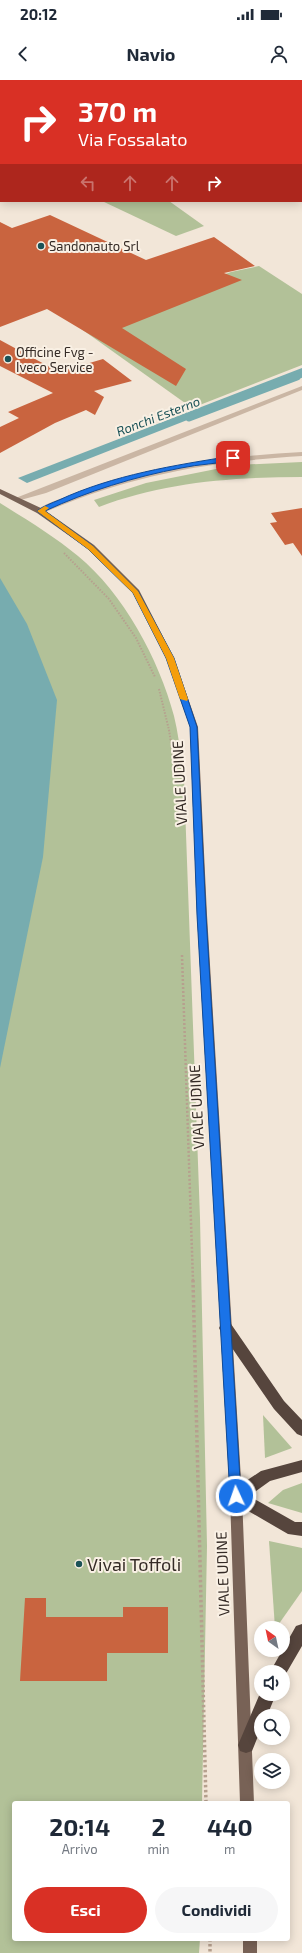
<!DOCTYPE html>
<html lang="it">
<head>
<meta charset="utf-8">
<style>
  :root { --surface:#fff; --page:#f6f6f7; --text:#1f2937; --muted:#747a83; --accent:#d93025 }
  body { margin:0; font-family:"Exo 2",sans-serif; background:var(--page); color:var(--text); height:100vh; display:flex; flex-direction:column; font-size:15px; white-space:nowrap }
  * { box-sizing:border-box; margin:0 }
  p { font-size:13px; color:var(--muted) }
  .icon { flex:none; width:22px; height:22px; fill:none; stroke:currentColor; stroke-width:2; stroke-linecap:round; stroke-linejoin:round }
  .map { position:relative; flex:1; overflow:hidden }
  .panel { position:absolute; left:12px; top:1721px; width:278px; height:140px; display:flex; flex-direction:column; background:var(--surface); border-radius:4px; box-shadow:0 2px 10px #0003 }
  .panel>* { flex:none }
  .top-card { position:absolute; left:0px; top:0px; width:302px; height:122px; box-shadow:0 2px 10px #0003; background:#d93025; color:#fff; overflow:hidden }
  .needle { width:26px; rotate:327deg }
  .controls { position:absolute; left:254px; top:1541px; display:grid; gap:8px }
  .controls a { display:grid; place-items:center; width:36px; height:36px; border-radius:50%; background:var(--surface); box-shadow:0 2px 10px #0003; font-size:20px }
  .pin { position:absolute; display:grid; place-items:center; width:34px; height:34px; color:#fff; margin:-17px; border-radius:8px; box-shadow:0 2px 6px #0006 }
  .me { position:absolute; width:44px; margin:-22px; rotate:357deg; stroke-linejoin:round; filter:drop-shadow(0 0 3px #0008) }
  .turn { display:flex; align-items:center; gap:14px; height:84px; padding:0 12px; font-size:18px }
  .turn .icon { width:52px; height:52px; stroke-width:2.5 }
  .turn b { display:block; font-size:28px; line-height:34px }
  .lanes { display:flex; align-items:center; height:38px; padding:0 12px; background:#0003; justify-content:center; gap:20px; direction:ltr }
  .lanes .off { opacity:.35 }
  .eta { display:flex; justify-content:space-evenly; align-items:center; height:68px; text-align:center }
  .eta b { font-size:24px; font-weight:700; line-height:28px }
  .button { display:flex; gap:8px; margin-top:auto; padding:8px 12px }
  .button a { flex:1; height:46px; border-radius:24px; background:var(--accent); color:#fff; font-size:16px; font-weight:700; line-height:46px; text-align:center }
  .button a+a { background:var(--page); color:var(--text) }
  .status { display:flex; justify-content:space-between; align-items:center; height:28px; padding:0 20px; background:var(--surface); direction:ltr }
  .status svg { height:11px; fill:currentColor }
  header { display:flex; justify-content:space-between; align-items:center; height:52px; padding:0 12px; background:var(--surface); font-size:18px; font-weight:700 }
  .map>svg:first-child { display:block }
  .green { fill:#b2c198 }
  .water { fill:#77acaf }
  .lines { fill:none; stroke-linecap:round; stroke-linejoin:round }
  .stream-far1 { stroke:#77acaf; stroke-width:5 }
  .stream { stroke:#77acaf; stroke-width:7 }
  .building { fill:#c9643f }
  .path-far2 { stroke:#b6a08e; stroke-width:2; stroke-dasharray:1.5 1.5; stroke-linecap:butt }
  .path-far1 { stroke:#b6a08e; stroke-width:2.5; stroke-dasharray:2 2; stroke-linecap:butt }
  .path { stroke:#b6a08e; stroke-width:3.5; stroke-dasharray:2.5 2.5; stroke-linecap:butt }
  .minor { fill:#cab6a4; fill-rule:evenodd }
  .major { fill:#786256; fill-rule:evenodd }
  .highway { fill:#56453d; fill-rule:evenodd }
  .route { fill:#1a73e8; stroke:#114b97 }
  .slow { fill:#f59e0b }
  .poi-dot { fill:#1b5257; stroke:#f9f0e4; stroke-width:1.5 }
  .labels { text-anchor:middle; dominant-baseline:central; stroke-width:4; stroke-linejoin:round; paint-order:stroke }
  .far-poi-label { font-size:13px; fill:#352b26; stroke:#f9f0e4; text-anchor:start }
  .far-water-label { font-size:13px; font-style:italic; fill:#1b5257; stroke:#f9f0e4 }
  .street-label { font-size:15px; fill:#352b26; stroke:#f9f0e4 }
  .near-poi-label { font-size:18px; fill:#352b26; stroke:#f9f0e4; text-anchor:start }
</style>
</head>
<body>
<div class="status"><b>20:12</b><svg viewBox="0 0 49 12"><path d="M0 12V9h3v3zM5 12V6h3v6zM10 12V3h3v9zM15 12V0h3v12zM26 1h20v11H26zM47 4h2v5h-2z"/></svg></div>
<header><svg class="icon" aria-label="back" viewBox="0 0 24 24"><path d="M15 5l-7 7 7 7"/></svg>Navio<svg class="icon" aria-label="person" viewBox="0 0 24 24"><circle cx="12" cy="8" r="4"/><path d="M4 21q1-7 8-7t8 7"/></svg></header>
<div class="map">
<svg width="302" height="1873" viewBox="0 0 302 1873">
  <rect width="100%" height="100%" fill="#f2e6d8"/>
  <g class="green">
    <polygon points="102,121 169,121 204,146 176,156"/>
    <polygon points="259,186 302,214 302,285 192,328 80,248 231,192"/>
    <path d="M302 382V397C234 397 163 402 99 427L94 420 146 403 236 385Z"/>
    <path d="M0 423C27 440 54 456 78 476 123 513 159 579 174 636 179 656 181 678 184 699L200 1138 207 1466 202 1723H14V1859H200L199 1873H0Z"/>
    <polygon points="263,1335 292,1368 265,1378"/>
    <polygon points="302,1403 302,1433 268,1423 283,1410"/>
    <polygon points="269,1461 302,1468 302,1511 276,1548 275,1548"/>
  </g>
  <g class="water">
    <polygon points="302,288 302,295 27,403 18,398"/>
    <polygon points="0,498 27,544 57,620 43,777 0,988"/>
  </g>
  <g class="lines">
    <polyline class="stream-far1" points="294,298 302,295"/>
    <polyline class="stream" points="189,338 297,297"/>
  </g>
  <g class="building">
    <polygon points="50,135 146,180 214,157 255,186 224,193 242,200 122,248 186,289 176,306 47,229 0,247 0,142 12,148"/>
    <polygon points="0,260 59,292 103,279 132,301 94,311 104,317 95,335 86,330 55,343 0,373 0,347 19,338 8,332 53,313 0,286"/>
    <polygon points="302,428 302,476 293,463 285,465 270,443 277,442 271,433"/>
    <polygon points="25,1518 46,1518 46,1537 123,1537 123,1527 168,1527 168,1573 107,1573 107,1601 20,1601"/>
  </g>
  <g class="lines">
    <g class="path-far2">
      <polyline points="64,473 109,519 136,558 155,597"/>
      <polyline points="159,609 169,650 174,683"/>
    </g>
    <polyline class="path-far1" points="182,875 193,1201"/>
    <g class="path">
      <polyline points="193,1200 206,1723"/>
      <polyline points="210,1859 210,1873"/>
    </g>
    <g class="minor">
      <polygon points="302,306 302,310 46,413 17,421 13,419"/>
      <path d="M302 372V376C207 382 130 395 43 433L36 431C44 423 67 417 78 413 151 387 225 376 302 372Z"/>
    </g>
    <g class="major">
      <polygon points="0,409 43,429 94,465 139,510 174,578 198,647 207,835 242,1416 254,1723 240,1723 230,1416 197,835 190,647 166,578 133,513 88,469 37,433 0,414"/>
      <rect x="243" y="1859" width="14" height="14"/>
    </g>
    <g class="highway">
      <polygon points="226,1242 231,1244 284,1321 302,1340 302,1356 297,1354 274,1329 221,1252 219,1248 221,1244"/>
      <polygon points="302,1380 302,1392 270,1401 249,1416 295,1442 302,1442 302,1456 288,1454 231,1421 228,1416 231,1411 261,1391"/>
      <polygon points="302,1544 302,1566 284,1597 283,1592 270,1592 296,1546"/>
      <polygon points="261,1611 261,1614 276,1614 267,1636 261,1636 261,1649 252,1671 246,1673 240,1671 238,1665"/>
    </g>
  </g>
  <path class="route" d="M233 376 236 378 235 380C218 384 199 384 181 388 134 397 88 411 45 431L93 466 138 511 174 578 197 647 206 835 241 1416 240 1419 236 1421 232 1419 230 1416 197 835 190 647 166 578 133 513 88 469 37 431C43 426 52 423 59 420 113 395 175 385 233 376Z"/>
  <polygon class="slow" points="45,426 49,428 45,431 93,466 138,511 174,578 188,619 187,621 180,619 166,578 133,513 88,469 37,431"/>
  <g class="poi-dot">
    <circle cx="41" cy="166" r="4"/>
    <circle cx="8" cy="279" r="4"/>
    <circle cx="79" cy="1484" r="4"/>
  </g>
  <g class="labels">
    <g class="far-poi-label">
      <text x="49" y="166">Sandonauto Srl</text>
      <text x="16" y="272">Officine Fvg -<tspan x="16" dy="15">Iveco Service</tspan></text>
    </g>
    <g class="far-water-label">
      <text transform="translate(158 336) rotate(-21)">Ronchi Esterno</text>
    </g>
    <g class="street-label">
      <text transform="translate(179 703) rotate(-93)">VIALE UDINE</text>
      <text transform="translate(196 1027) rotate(-93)">VIALE UDINE</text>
      <text transform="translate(222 1494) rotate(-92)">VIALE UDINE</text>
    </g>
    <g class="near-poi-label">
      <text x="87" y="1484">Vivai Toffoli</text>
    </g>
  </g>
</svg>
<div class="controls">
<a><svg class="needle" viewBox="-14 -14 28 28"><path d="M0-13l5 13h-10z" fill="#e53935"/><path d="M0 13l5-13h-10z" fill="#747a83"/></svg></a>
<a><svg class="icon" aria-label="sound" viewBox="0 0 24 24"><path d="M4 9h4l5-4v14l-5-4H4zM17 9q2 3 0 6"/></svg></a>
<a><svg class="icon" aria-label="search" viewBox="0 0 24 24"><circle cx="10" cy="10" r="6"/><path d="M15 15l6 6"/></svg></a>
<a><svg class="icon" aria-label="layers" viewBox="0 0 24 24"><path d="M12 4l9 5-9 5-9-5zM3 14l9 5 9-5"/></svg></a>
</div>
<div class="pin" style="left:233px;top:378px;background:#d93025"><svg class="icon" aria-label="arrive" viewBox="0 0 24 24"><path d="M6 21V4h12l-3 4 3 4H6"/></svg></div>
<svg class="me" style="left:236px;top:1416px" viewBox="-20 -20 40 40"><circle r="17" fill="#1a73e8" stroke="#fff" stroke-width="3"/><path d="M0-11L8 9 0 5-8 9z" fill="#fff"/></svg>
<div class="top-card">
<div class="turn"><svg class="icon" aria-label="right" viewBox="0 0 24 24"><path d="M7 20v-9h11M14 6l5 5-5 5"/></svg><div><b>370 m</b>Via Fossalato</div></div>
<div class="lanes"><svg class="icon off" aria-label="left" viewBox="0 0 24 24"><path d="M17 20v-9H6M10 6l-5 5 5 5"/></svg><svg class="icon off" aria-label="ahead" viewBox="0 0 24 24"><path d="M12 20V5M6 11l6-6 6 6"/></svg><svg class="icon off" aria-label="ahead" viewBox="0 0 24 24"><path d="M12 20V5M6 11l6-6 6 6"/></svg><svg class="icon" aria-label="right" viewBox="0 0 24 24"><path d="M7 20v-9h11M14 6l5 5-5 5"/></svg></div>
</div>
<section class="panel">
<div class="eta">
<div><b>20:14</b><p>Arrivo</p></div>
<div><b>2</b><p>min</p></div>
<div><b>440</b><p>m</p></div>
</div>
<div class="button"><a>Esci</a><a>Condividi</a></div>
</section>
</div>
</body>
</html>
